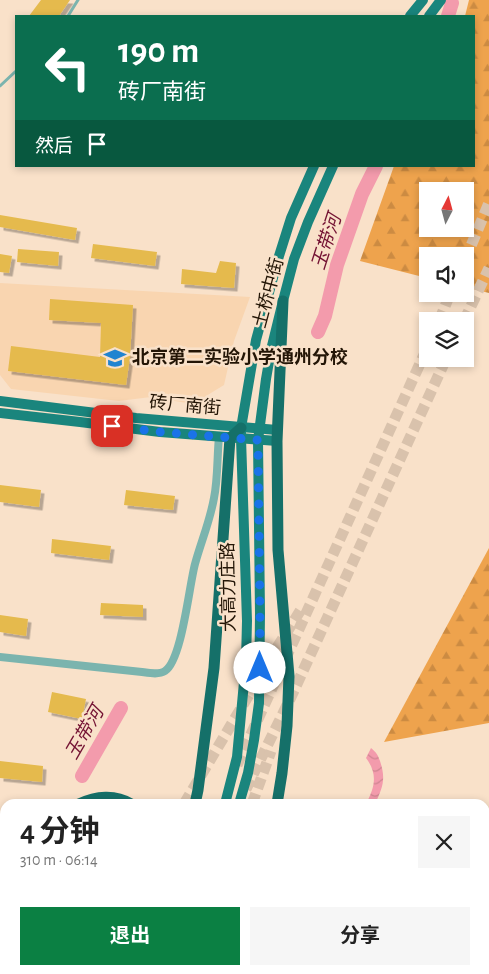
<!DOCTYPE html>
<html lang="zh">
<head>
<meta charset="utf-8">
<style>
  :root { --surface:#fff; --page:#f6f6f6; --text:#222; --muted:#767676; --accent:#0b8043 }
  body { margin:0; font-family:"Alegreya Sans","Noto Sans SC",sans-serif; background:var(--page); color:var(--text); height:100vh; display:flex; flex-direction:column; font-size:19px; white-space:nowrap }
  * { box-sizing:border-box; margin:0 }
  p { font-size:16px; color:var(--muted) }
  .icon { flex:none; width:28px; height:28px; fill:none; stroke:currentColor; stroke-width:2; stroke-linecap:round; stroke-linejoin:round }
  .map { position:relative; flex:1; overflow:hidden }
  .side { position:absolute; left:0px; top:799px; width:490px; height:176px; display:flex; flex-direction:column; background:var(--surface); border-radius:15px 15px 0 0; box-shadow:0 2px 8px #0003 }
  .side>* { flex:none }
  .top-card { position:absolute; left:15px; top:15px; width:460px; height:152px; border-radius:0px; box-shadow:0 2px 8px #0003; background:#0b6e4f; color:#fff; overflow:hidden }
  .needle { width:32px; rotate:6deg }
  .fabs { position:absolute; left:419px; top:182px; display:grid; gap:10px }
  .fabs a { display:grid; place-items:center; width:55px; height:55px; border-radius:0px; background:var(--surface); box-shadow:0 2px 8px #0003; font-size:25px }
  .pin { position:absolute; display:grid; place-items:center; width:42px; height:42px; color:#fff; margin:-21px; border-radius:10px; box-shadow:0 2px 8px #0006 }
  .me { position:absolute; width:55px; margin:-28px; rotate:0deg; stroke-linejoin:round; filter:drop-shadow(0 0 4px #0008) }
  .turn { display:flex; align-items:center; gap:18px; height:105px; padding:0 20px; font-size:22px }
  .turn .icon { width:65px; height:65px; stroke-width:2.5 }
  .turn b { display:block; font-size:35px; line-height:42px }
  .then { display:flex; align-items:center; height:48px; padding:0 20px; background:#0003; gap:10px; font-size:19px }
  .round { display:grid; place-items:center; flex:none; width:52px; height:52px; border-radius:0px; background:var(--page) }
  .headline { display:flex; align-items:center; justify-content:space-between; height:85px; padding:0 20px }
  h1 { font-size:30px; font-weight:700; line-height:38px }
  .action { display:flex; gap:10px; margin-top:auto; padding:10px 20px }
  .action a { flex:1; height:58px; border-radius:0px; background:var(--accent); color:#fff; font-size:20px; font-weight:700; line-height:58px; text-align:center }
  .action a+a { background:var(--page); color:var(--text) }
  .map>svg:first-child { display:block }
  .built { fill:#f9d5b0 }
  .forest { fill:url(#forest-firs); fill-rule:evenodd }
  .water { fill:url(#water-waves) }
  .lines { fill:none; stroke-linecap:round; stroke-linejoin:round }
  .river { stroke:#f39bac; stroke-width:14 }
  .building { fill:#e5ba4e; filter:url(#shadow) }
  .motorway-tunnel { stroke:#d9c2ac; stroke-width:11; stroke-dasharray:11 5.5; stroke-linecap:butt }
  .service { stroke:#7bb4ae; stroke-width:3 }
  .tertiary { stroke:#7bb4ae; stroke-width:8 }
  .primary { stroke:#1a857d; stroke-width:10 }
  .motorway { stroke:#157069; stroke-width:11 }
  .primary-bridge { stroke:#1a857d; stroke-width:10 }
  .route { stroke:#1a73e8; stroke-width:9; stroke-dasharray:0 16.2 }
  .labels { text-anchor:middle; dominant-baseline:central; stroke-width:5; stroke-linejoin:round; paint-order:stroke }
  .street-label { font-size:18px; fill:#231506; stroke:#f9e1c9 }
  .poi-label { font-size:18px; font-weight:bold; fill:#231506; stroke:#f9e1c9; text-anchor:start }
  .water-label { font-size:19px; font-style:italic; fill:#741333; stroke:#f9e1c9 }
</style>
</head>
<body>
<div class="map">
<svg width="489" height="974" viewBox="0 0 489 974">
  <defs>
    <pattern id="forest-firs" width="22" height="20" patternUnits="userSpaceOnUse" patternTransform="scale(1.25)"><rect width="22" height="20" fill="#eea34d"/><path d="M5 1l3.5 6h-7zM16 11l3.5 6h-7z" fill="#cc8b42"/></pattern>
    <pattern id="water-waves" width="16" height="10" patternUnits="userSpaceOnUse" patternTransform="scale(1.25)"><rect width="16" height="10" fill="#f39bac"/><path d="M0 5q4-4 8 0t8 0" fill="none" stroke="#d08592"/></pattern>
    <filter id="shadow"><feDropShadow dx="3.5" dy="3.5" stdDeviation="0" flood-color="#0004"/></filter>
  </defs>
  <rect width="100%" height="100%" fill="#f9e1c9"/>
  <polygon class="built" points="0,283 250,297 234,341 224,385 193,404 151,397 119,401 11,389 0,375"/>
  <g class="forest">
    <path d="M469 0H489V293L465 287V256H428L427 278 360 261 394 166H474V16H465ZM428 191H465V229H428Z"/>
    <polygon points="489,548 489,723 384,742"/>
  </g>
  <path class="water" d="M371 748C376 752 378 755 380 761 386 779 383 787 375 804H366C375 787 378 774 366 758Z"/>
  <g class="lines">
    <g class="river">
      <polyline points="448,16 452,3 450,0"/>
      <polyline points="318,332 325,316 337,265 362,194 376,166"/>
      <polyline points="82,776 121,708"/>
      <polyline points="0,917 1,915"/>
    </g>
  </g>
  <g class="building">
    <polygon points="41,0 70,0 59,16 29,16"/>
    <polygon points="0,215 77,228 75,240 0,227"/>
    <polygon points="93,244 157,252 155,266 91,258"/>
    <polygon points="18,249 59,252 58,266 17,262"/>
    <polygon points="0,254 12,256 9,273 0,272"/>
    <polygon points="220,261 236,263 234,288 181,284 182,269 216,273"/>
    <polygon points="50,299 133,305 130,357 126,385 8,371 11,346 100,357 101,323 49,320"/>
    <polygon points="0,485 41,490 39,507 0,502"/>
    <polygon points="126,490 175,496 173,510 124,505"/>
    <polygon points="52,539 111,546 109,560 51,553"/>
    <polygon points="101,603 143,605 143,617 100,615"/>
    <polygon points="0,615 28,619 26,636 0,632"/>
    <polygon points="52,692 86,699 82,719 48,712"/>
    <polygon points="0,761 43,766 42,782 0,778"/>
  </g>
  <g class="lines">
    <g class="motorway-tunnel">
      <polyline points="465,260 489,203"/>
      <polyline points="439,321 450,294"/>
      <polyline points="464,321 489,268"/>
      <polyline points="237,765 428,346"/>
      <polyline points="246,789 291,697 446,359"/>
      <polyline points="184,804 278,646 302,608"/>
      <polyline points="252,804 271,751"/>
      <polyline points="81,974 83,970"/>
      <polyline points="142,974 144,970"/>
      <polyline points="184,974 186,970"/>
    </g>
    <g class="service">
      <polyline points="68,16 78,0"/>
      <polyline points="0,86 16,71"/>
    </g>
    <path class="tertiary" d="M0 657 142 672C149 673 159 675 165 671 182 660 189 586 195 564 201 542 210 521 214 498 218 479 217 456 219 437"/>
    <g class="primary">
      <polyline points="410,16 423,0"/>
      <polyline points="0,401 136,418 277,430"/>
      <polyline points="0,413 80,422 160,432 277,441"/>
      <polyline points="225,804 237,757 246,661 247,621 241,438 241,428 256,340 279,256 291,218 314,166"/>
      <polyline points="239,804 248,773 254,740 259,703 260,613 258,440 266,379 271,350 283,301 294,259 308,222 333,166"/>
      <polyline points="157,974 159,970"/>
      <polyline points="172,974 174,970"/>
    </g>
    <g class="motorway">
      <path d="M79 804C96 796 115 794 131 804"/>
      <polyline points="195,804 198,790 214,668 230,438 241,428"/>
      <polyline points="277,804 282,773 287,726 289,676 278,550 277,441 283,301"/>
      <polyline points="0,875 5,871"/>
      <polyline points="120,974 122,970"/>
      <polyline points="228,974 230,970"/>
    </g>
    <polyline class="primary-bridge" points="429,16 441,0"/>
  </g>
  <g class="lines">
    <polyline class="route" points="112,426 160,432 258,440 260,613 260,668"/>
  </g>
  <defs>
    <g id="school-bare" transform="scale(1.725)"><path d="M0-5L7-2L0 1L-7-2ZM-4 1L0 2.5L4 1V4Q0 6-4 4Z" fill="#2184d0" stroke="#f9e1c9" stroke-width="2.5" paint-order="stroke"/></g>
  </defs>
  <g fill-rule="evenodd">
    <use href="#school-bare" x="115" y="358"/>
  </g>
  <g class="labels">
    <g class="street-label">
      <text transform="translate(269 293) rotate(-75)">土桥中街</text>
      <text transform="translate(185 406) rotate(5)">砖厂南街</text>
      <text transform="translate(229 587) rotate(-91)">大高力庄路</text>
    </g>
    <g class="poi-label">
      <text x="132" y="358">北京第二实验小学通州分校</text>
    </g>
    <g class="water-label">
      <text transform="translate(327 242) rotate(-72)">玉带河</text>
      <text transform="translate(85 733) rotate(-60)">玉带河</text>
    </g>
  </g>
</svg>
<div class="fabs">
<a><svg class="needle" viewBox="-14 -14 28 28"><path d="M0-13l5 13h-10z" fill="#e53935"/><path d="M0 13l5-13h-10z" fill="#767676"/></svg></a>
<a><svg class="icon" aria-label="sound" viewBox="0 0 24 24"><path d="M4 9h4l5-4v14l-5-4H4zM17 9q2 3 0 6"/></svg></a>
<a><svg class="icon" aria-label="layers" viewBox="0 0 24 24"><path d="M12 4l9 5-9 5-9-5zM3 14l9 5 9-5"/></svg></a>
</div>
<div class="pin" style="left:112px;top:426px;background:#d93025"><svg class="icon" aria-label="arrive" viewBox="0 0 24 24"><path d="M6 21V4h12l-3 4 3 4H6"/></svg></div>
<svg class="me" style="left:260px;top:668px" viewBox="-20 -20 40 40"><circle r="19" fill="#fff"/><path d="M0-13L10 11 0 6-10 11z" fill="#1a73e8"/></svg>
<div class="top-card">
<div class="turn"><svg class="icon" aria-label="left" viewBox="0 0 24 24"><path d="M17 20v-9H6M10 6l-5 5 5 5"/></svg><div><b>190 m</b>砖厂南街</div></div>
<div class="then">然后<svg class="icon" aria-label="arrive" viewBox="0 0 24 24"><path d="M6 21V4h12l-3 4 3 4H6"/></svg></div>
</div>
<section class="side">
<div class="headline"><div><h1>4 分钟</h1><p>310 m · 06:14</p></div><a class="round"><svg class="icon" aria-label="close" viewBox="0 0 24 24"><path d="M6 6l12 12M18 6L6 18"/></svg></a></div>
<div class="action"><a>退出</a><a>分享</a></div>
</section>
</div>
</body>
</html>
